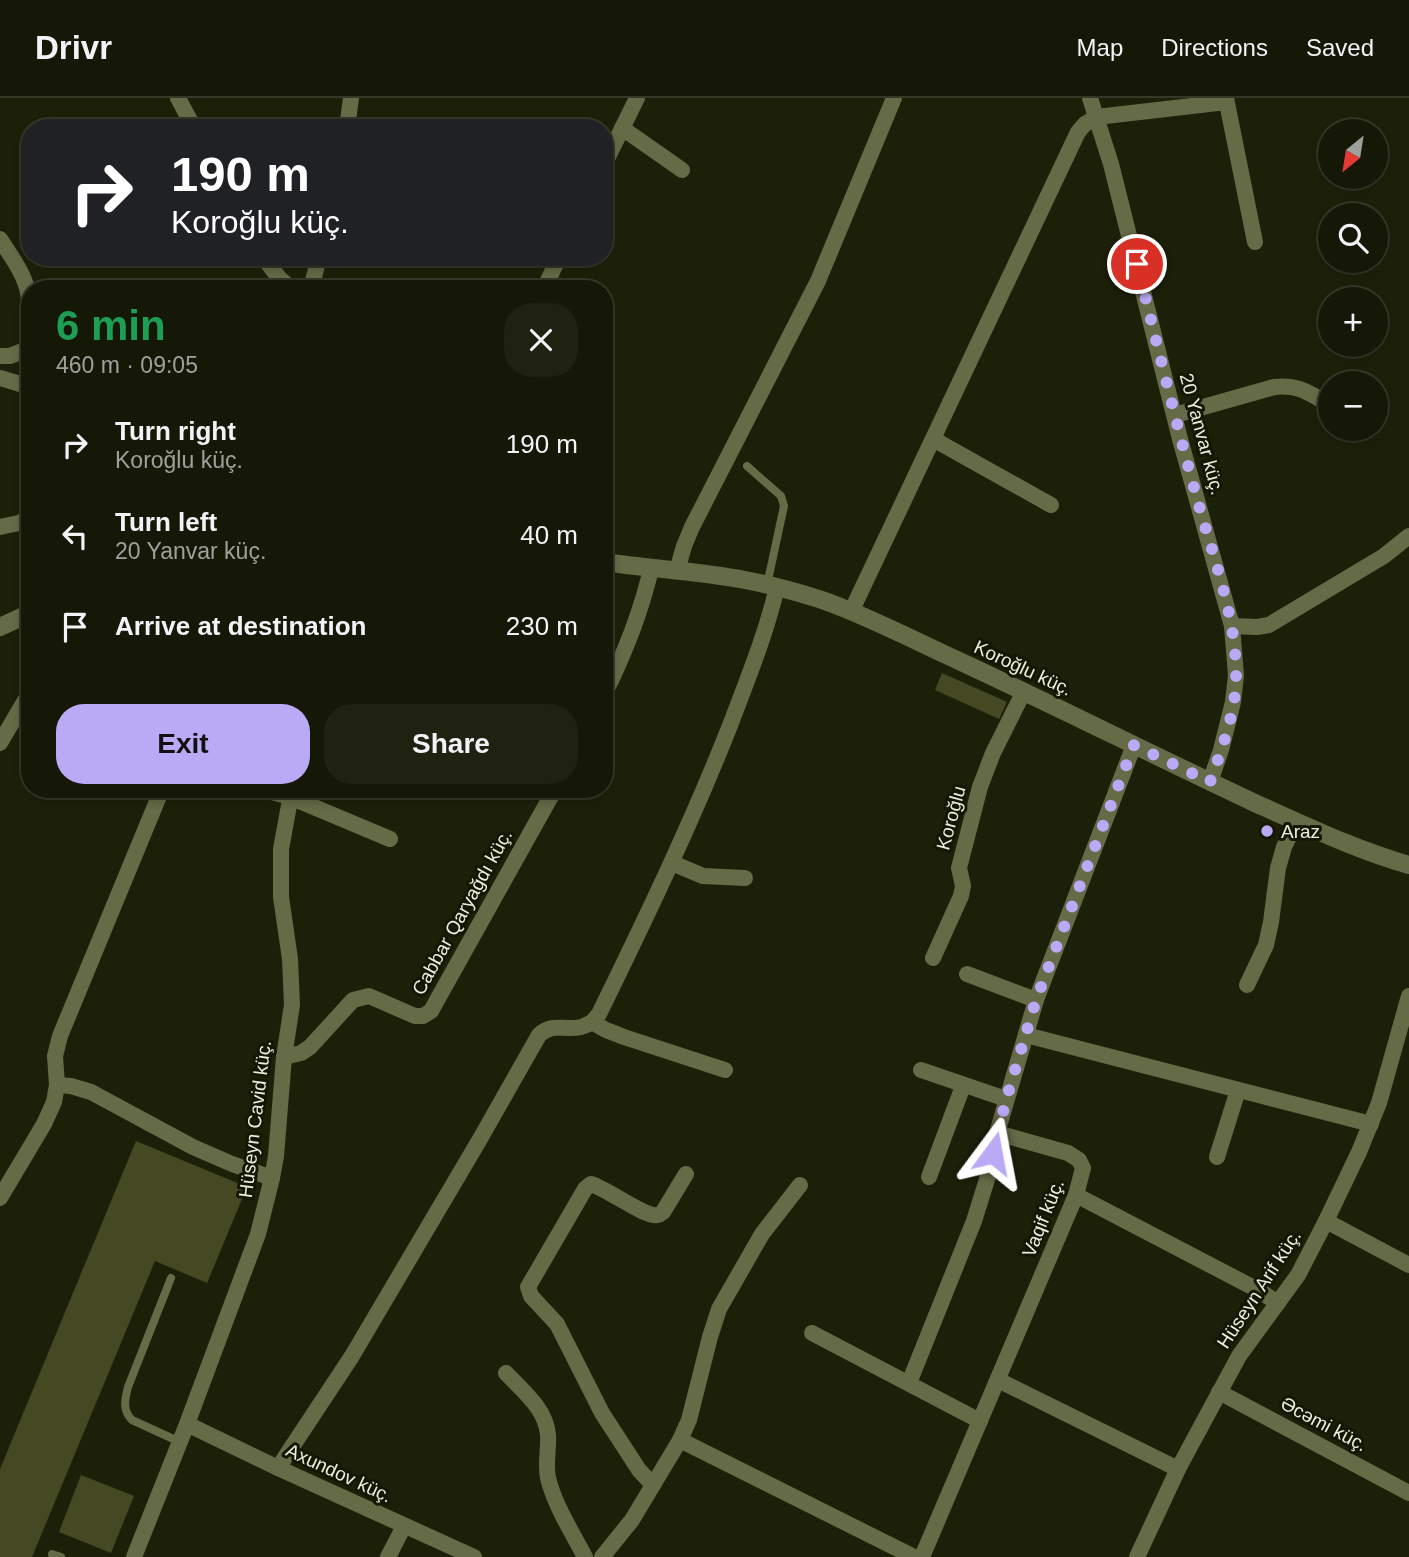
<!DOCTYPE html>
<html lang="en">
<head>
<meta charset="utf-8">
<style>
  :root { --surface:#161807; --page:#1f2111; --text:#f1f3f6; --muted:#9ea09b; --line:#353728; --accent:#baaaf6 }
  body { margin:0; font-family:Helvetica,sans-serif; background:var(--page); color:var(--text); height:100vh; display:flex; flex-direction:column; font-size:26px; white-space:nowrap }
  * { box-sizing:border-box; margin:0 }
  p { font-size:23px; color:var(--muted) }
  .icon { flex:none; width:38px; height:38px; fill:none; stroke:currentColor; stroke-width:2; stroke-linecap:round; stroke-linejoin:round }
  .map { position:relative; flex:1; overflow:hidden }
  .drawer { position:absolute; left:21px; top:182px; width:592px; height:518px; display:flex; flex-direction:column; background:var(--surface); border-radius:28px; box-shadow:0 4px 10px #0003,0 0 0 2px var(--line) }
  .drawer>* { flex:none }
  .guide { position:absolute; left:21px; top:21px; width:592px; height:147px; border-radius:28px; box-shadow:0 4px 10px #0003,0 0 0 2px var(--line); background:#202124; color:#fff; overflow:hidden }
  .needle { width:46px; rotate:210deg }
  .fabs { position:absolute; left:1318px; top:21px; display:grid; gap:14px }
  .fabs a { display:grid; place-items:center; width:70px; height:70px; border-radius:50%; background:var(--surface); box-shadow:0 4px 10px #0003,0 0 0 2px var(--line); font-size:35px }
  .pin { position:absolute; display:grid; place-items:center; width:60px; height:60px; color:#fff; margin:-30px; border:4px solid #fff; border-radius:50%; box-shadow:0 2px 7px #0007 }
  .me { position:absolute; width:77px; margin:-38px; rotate:13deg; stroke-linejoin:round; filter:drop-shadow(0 0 5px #0008) }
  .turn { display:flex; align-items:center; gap:24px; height:147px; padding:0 35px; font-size:32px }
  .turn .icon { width:91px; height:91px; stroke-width:2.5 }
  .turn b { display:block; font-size:49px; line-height:60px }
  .round { display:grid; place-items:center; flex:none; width:74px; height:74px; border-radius:28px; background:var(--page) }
  .headline { display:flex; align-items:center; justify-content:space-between; height:119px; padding:0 35px }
  h1 { font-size:42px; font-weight:700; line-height:52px; color:#1e9e55 }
  .button { display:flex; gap:14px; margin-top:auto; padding:14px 35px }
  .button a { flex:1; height:80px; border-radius:28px; background:var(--accent); color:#111; font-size:28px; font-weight:700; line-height:80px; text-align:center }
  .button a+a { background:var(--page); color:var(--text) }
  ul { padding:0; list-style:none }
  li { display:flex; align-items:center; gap:21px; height:91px; padding:0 35px }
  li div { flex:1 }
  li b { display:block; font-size:26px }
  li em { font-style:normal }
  header { display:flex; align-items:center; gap:42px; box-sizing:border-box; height:98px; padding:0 35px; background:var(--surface); border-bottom:2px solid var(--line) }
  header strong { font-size:33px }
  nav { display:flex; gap:38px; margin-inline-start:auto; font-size:24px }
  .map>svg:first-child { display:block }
  .building { fill:#444924 }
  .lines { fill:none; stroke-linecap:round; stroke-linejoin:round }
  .service { stroke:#656a47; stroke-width:8 }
  .minor { stroke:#656a47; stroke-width:16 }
  .tertiary { stroke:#656a47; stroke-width:18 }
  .route { stroke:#baaaf6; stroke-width:12; stroke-dasharray:0 21.6 }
  .poi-dot { fill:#baaaf6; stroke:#141702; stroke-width:2.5 }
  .labels { text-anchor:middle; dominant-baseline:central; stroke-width:6; stroke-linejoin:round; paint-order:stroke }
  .street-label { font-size:19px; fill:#eceee0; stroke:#141702 }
  .poi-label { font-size:19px; fill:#eceee0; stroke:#141702; text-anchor:start }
</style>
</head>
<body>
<header>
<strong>Drivr</strong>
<nav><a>Map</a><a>Directions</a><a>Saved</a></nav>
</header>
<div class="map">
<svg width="1409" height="1459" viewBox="0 0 1409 1459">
  <rect width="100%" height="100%" fill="#1d2009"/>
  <g class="building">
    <polygon points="942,575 1007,604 999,621 935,592"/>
    <polygon points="136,1043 247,1089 207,1185 155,1163 32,1459 0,1459 0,1371"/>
    <polygon points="81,1377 134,1398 111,1455 59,1434"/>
  </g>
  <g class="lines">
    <g class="service">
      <polyline points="604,325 610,312"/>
      <polyline points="747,368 781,398 784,408 767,487"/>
      <path d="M171 1180 128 1289C125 1301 122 1312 132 1322L180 1344"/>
      <polyline points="52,1456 61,1459"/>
    </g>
    <g class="minor">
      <polyline points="178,0 194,30"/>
      <polyline points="1090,0 1111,66 1180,341 1232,528 1236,577 1233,604 1221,652 1210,684"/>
      <polyline points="1226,0 1255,144"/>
      <polyline points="347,30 351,0"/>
      <polyline points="622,30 682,72"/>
      <polyline points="604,67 637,0"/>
      <path d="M0 141C10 157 25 176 28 195 31 211 25 222 30 239"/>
      <polyline points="263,159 280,181 292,191"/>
      <polyline points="311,191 319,159"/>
      <polyline points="544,191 559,159"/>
      <polyline points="0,258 10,258 30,250"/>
      <polyline points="0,280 30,289"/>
      <path d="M1175 317 1274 289C1298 286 1309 295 1330 307"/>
      <polyline points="933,341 1051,407"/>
      <polyline points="0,429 19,425 30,419"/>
      <polyline points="677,473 684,448 692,429 818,183 894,0"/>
      <polyline points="851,514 1078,34 1085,26 1097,19 1226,4"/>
      <polyline points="1232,528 1257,529 1269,527 1384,458 1409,438"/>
      <path d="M604 597C624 557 641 514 651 471"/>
      <polyline points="0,645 30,594"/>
      <polyline points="261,691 290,699 390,741"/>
      <polyline points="672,765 703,778 745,780"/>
      <polyline points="933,860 961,798 963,788 959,770 980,689 993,655 1024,593"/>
      <polyline points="967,876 1036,902"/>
      <polyline points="1247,887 1266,847 1271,824 1278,770 1284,749 1296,724"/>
      <path d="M592 924 599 916C646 820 692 724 731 625 748 580 766 536 777 489"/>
      <polyline points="1026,937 1371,1026"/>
      <polyline points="284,959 301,955 310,949 353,902 369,898 415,918 423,918 431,913 555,691"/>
      <polyline points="921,972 1006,1001"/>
      <polyline points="57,987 71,988 91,994 193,1049 232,1066 272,1080"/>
      <polyline points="1217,1059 1238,992"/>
      <polyline points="929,1079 963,988"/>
      <polyline points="1076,1097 1258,1192 1278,1205"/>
      <polyline points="0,1100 44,1026 54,1004 57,987 55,958 60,938 162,691"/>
      <polyline points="1326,1123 1409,1167"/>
      <polyline points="812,1235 980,1323"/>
      <path d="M506 1275C523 1293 546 1311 548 1337 549 1351 545 1366 548 1380 555 1408 572 1434 585 1459"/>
      <polyline points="998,1282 1178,1371"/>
      <polyline points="909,1285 974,1123 989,1075 997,1035"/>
      <polyline points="1219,1294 1409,1395"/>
      <polyline points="187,1326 278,1370 474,1459"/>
      <polyline points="680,1342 914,1459"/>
      <path d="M278 1370 352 1258 480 1041 539 937C554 924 563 933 581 929 582 929 591 925 592 924L606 932 624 939 725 972"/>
      <path d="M653 1387 639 1372 602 1315 557 1226 531 1198 528 1189 585 1091 591 1086C608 1091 645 1120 658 1117 660 1117 661 1115 663 1114L686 1076"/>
      <polyline points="134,1459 187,1326 258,1136 272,1080 276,1058 284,959 292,907 290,861 281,799 281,751 292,691"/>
      <polyline points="388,1459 404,1428"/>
      <polyline points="602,1459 632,1422 680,1342 689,1322 710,1239 719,1211 762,1136 800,1087"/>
      <polyline points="922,1459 1076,1097 1083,1070 1079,1062 1068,1055 997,1035 1036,902 1134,647"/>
      <polyline points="1137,1459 1178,1371 1239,1258 1298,1177 1326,1123 1359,1054 1379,1005 1409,898"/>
    </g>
    <g class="tertiary">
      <path d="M604 464C651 471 699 473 745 482 771 487 797 494 822 502 868 518 913 542 957 562 1058 609 1157 659 1257 706 1307 728 1356 752 1409 767"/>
      <polyline points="0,529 30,515"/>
    </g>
  </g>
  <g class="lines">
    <path class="route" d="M993 1055 1006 1002 1036 902 1134 647 1210 684C1222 650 1237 612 1236 575 1236 519 1213 458 1198 404 1176 325 1157 245 1137 166"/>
  </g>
  <circle class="poi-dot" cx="1267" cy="733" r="7"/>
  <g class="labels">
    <g class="street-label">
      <text transform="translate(1202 336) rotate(75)">20 Yanvar küç.</text>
      <text transform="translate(1023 570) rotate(25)">Koroğlu küç.</text>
      <text transform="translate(951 720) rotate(-75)">Koroğlu</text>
      <text transform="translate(462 814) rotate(-61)">Cabbar Qaryağdı küç.</text>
      <text transform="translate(255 1021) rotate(-83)">Hüseyn Cavid küç.</text>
      <text transform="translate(1043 1120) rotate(-68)">Vaqif küç.</text>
      <text transform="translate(1259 1191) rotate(-57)">Hüseyn Arif küç.</text>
      <text transform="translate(1324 1326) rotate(28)">Əcəmi küç.</text>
      <text transform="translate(339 1375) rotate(25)">Axundov küç.</text>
    </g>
    <g class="poi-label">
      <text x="1281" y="733">Araz</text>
    </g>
  </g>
</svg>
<div class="fabs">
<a><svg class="needle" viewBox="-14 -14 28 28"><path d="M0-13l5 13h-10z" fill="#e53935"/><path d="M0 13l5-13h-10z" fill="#9ea09b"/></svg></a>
<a><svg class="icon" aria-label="search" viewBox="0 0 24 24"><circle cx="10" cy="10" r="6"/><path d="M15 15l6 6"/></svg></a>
<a>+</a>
<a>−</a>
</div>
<div class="pin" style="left:1137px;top:166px;background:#d93025"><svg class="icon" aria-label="arrive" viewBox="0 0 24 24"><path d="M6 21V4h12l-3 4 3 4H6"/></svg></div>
<svg class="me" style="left:993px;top:1055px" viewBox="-20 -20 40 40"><path d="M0-17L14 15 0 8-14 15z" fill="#baaaf6" stroke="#fff" stroke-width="4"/></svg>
<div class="guide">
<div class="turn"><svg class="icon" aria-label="right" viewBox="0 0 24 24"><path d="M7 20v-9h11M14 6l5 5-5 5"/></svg><div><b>190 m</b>Koroğlu küç.</div></div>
</div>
<section class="drawer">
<div class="headline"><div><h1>6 min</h1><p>460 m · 09:05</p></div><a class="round"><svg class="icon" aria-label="close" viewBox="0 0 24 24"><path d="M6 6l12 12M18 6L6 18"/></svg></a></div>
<ul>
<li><svg class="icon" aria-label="right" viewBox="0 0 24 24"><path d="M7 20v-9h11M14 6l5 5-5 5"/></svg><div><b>Turn right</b><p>Koroğlu küç.</p></div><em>190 m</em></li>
<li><svg class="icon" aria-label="left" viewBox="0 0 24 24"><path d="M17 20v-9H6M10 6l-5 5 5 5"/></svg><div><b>Turn left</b><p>20 Yanvar küç.</p></div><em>40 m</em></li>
<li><svg class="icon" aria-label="arrive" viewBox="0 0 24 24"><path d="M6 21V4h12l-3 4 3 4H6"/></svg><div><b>Arrive at destination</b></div><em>230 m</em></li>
</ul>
<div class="button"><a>Exit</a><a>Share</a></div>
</section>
</div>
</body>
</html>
